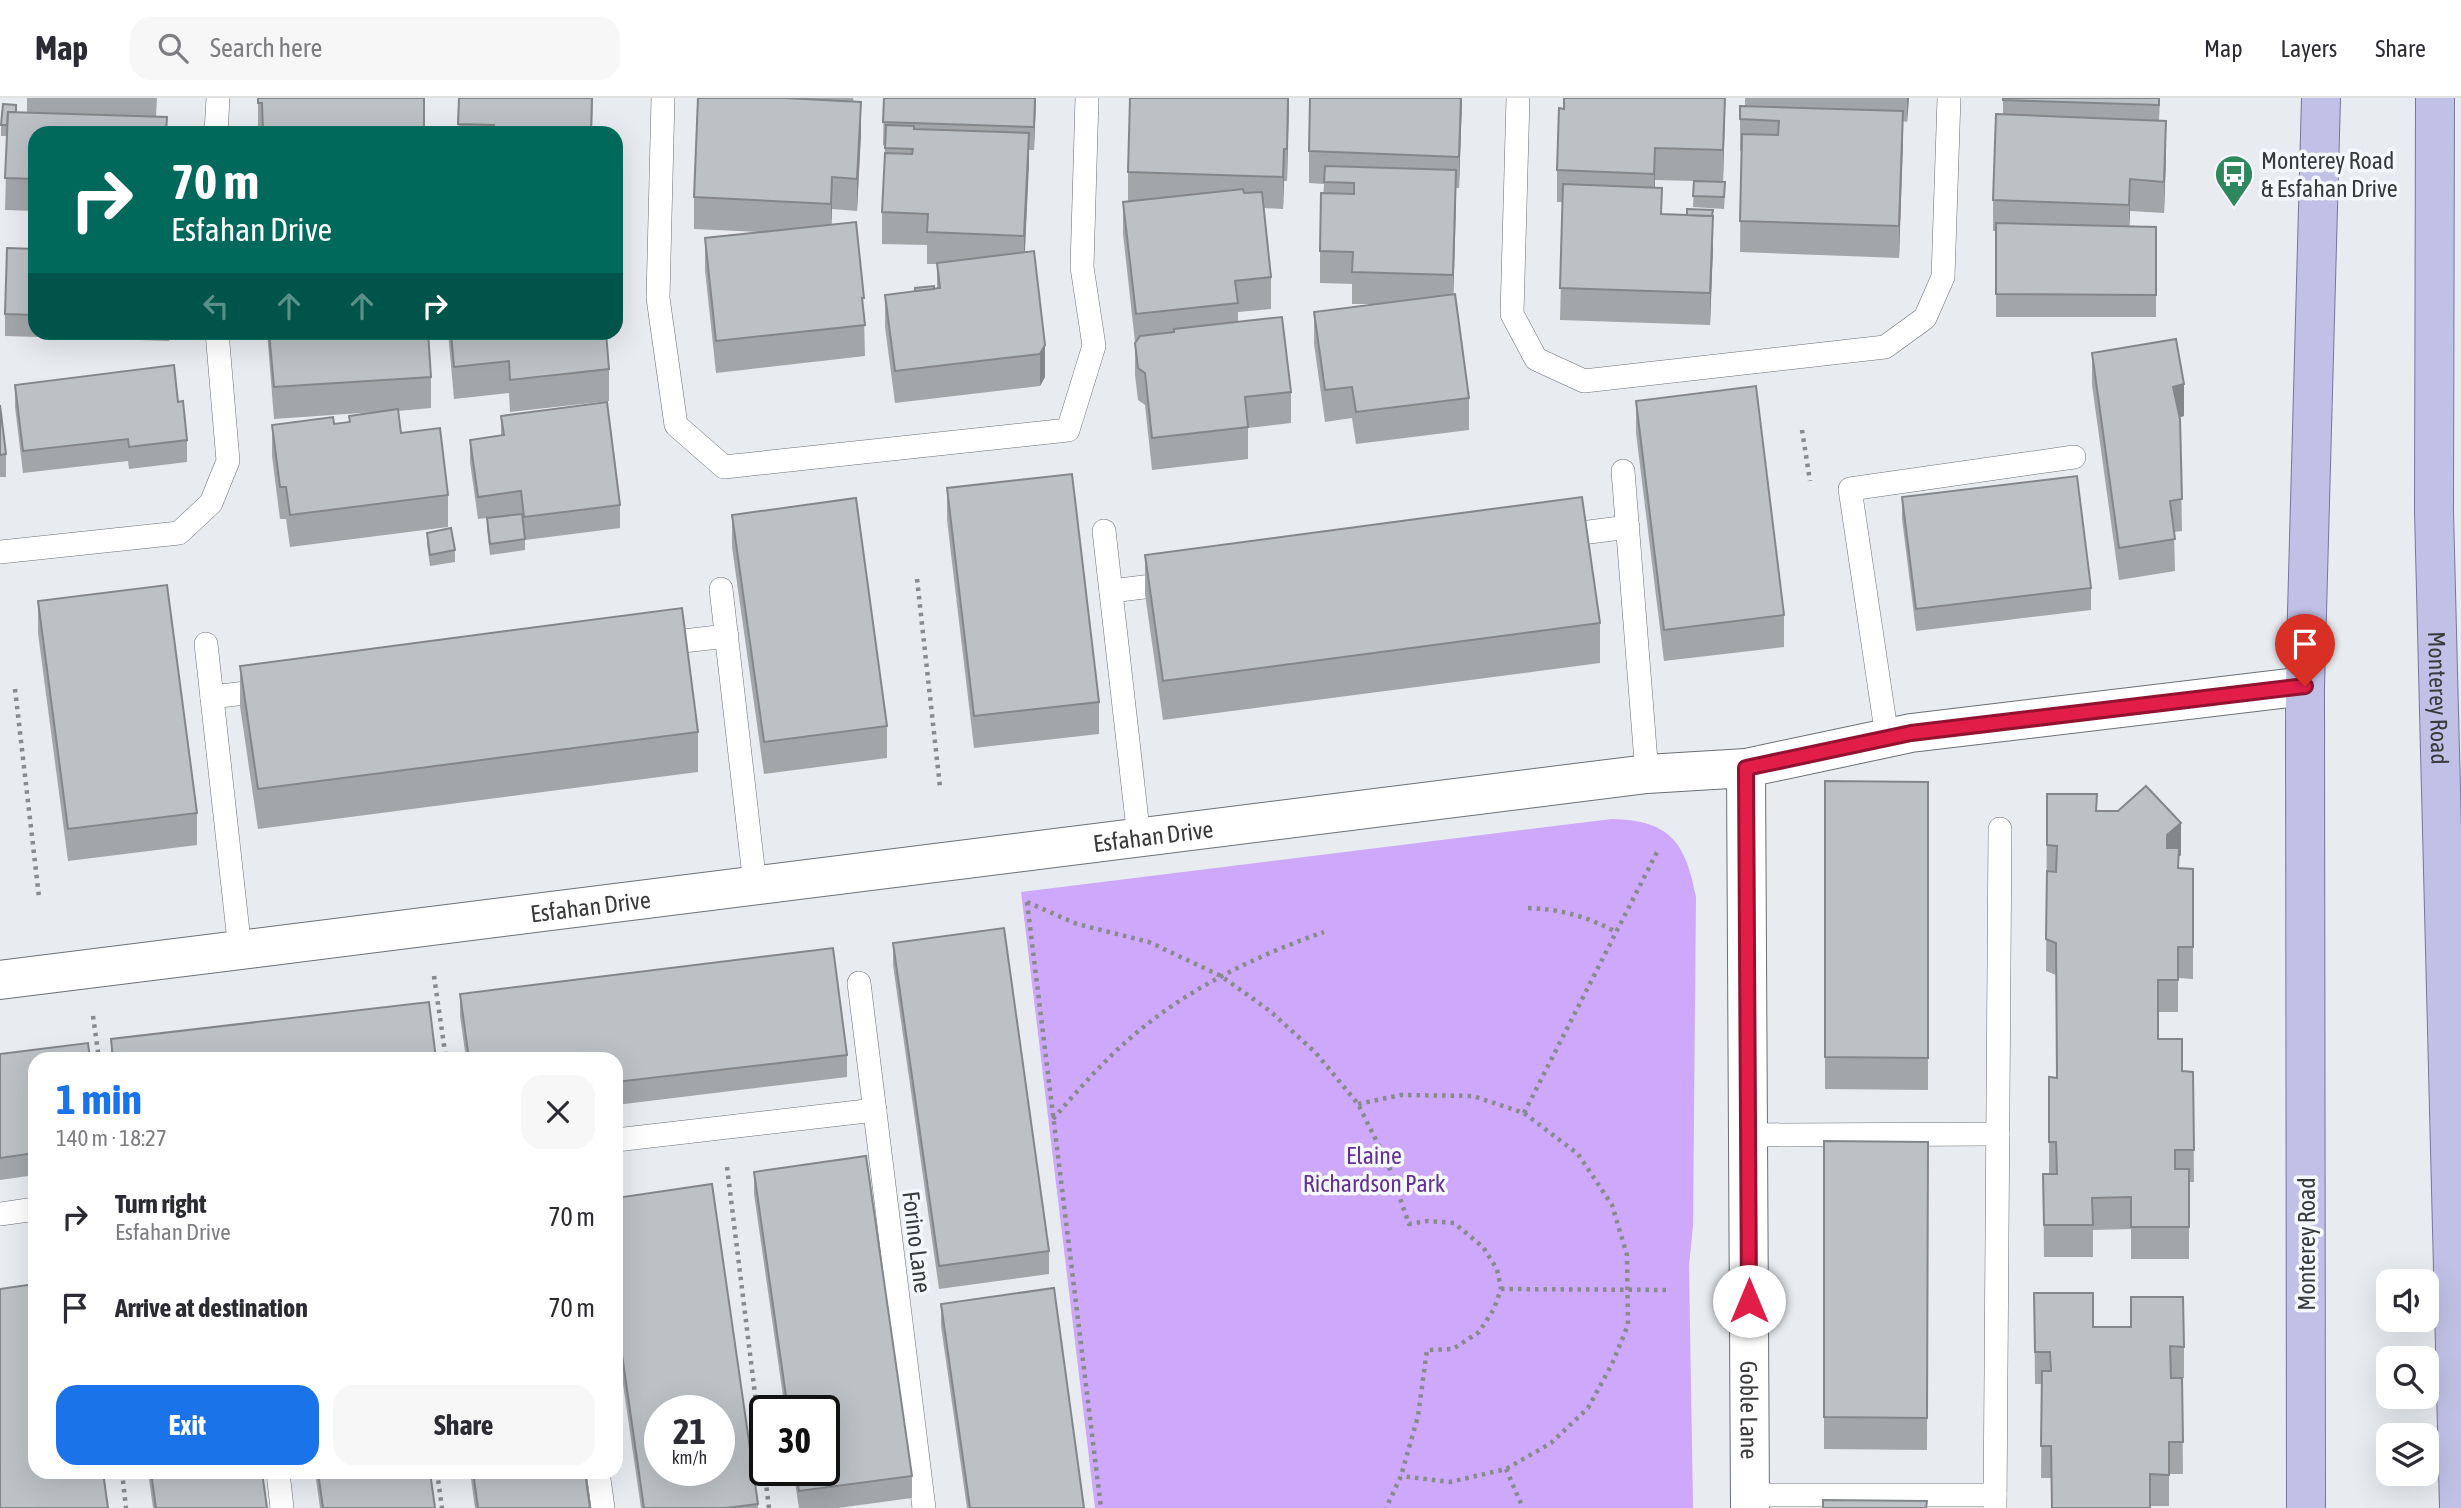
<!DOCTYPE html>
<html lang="en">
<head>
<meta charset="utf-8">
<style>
  :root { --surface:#fff; --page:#f7f7f7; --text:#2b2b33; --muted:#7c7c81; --line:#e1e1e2; --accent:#1a73e8 }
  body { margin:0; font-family:"Asap Condensed",sans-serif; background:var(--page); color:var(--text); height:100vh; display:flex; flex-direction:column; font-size:26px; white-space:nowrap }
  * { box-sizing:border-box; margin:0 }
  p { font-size:23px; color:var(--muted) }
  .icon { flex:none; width:38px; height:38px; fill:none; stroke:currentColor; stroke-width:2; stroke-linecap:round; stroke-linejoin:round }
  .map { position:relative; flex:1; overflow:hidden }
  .panel { position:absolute; left:28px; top:954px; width:595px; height:427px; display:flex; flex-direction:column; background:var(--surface); border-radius:21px; box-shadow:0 7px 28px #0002 }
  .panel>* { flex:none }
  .top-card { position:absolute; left:28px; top:28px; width:595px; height:214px; border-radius:21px; box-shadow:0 7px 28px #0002; background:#00695c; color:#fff; overflow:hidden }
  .fabs { position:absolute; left:2376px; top:1171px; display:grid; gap:14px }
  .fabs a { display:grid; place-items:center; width:63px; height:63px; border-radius:14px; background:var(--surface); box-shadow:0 7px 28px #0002; font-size:35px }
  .speed { position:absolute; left:644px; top:1297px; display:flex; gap:14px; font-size:35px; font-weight:700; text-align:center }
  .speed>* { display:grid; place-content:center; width:91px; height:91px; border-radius:50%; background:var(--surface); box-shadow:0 7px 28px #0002; line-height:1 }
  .speed small { font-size:18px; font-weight:400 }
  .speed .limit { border:4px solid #111; border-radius:10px; background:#fff; color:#111 }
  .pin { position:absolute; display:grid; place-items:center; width:60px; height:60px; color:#fff; margin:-72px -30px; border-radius:50% 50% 50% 0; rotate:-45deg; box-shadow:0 0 7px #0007 }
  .pin .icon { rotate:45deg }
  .me { position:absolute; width:77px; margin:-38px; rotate:0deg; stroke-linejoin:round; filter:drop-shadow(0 0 5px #0008) }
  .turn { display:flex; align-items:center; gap:24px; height:147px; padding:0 28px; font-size:32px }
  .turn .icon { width:91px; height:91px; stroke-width:2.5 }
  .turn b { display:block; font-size:49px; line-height:60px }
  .lanes { display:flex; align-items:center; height:66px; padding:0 28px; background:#0003; justify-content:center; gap:35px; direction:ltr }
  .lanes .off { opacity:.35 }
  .round { display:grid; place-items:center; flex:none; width:74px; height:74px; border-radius:21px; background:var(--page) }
  .headline { display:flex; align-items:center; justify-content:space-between; height:119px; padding:0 28px }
  h1 { font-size:42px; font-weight:700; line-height:52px; color:var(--accent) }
  .primary-button { display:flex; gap:14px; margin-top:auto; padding:14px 28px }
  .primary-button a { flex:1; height:80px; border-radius:21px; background:var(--accent); color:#fff; font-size:28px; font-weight:700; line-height:80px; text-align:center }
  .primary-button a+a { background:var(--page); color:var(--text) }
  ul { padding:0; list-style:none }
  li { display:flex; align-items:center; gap:21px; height:91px; padding:0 28px }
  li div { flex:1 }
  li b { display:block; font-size:26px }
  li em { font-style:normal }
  header { display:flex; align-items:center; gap:42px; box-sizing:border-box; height:98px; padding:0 35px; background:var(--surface); border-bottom:2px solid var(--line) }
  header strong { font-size:33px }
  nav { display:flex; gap:38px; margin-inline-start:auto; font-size:24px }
  .search { width:490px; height:63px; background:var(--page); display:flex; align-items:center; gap:18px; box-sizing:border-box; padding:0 24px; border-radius:21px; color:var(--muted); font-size:26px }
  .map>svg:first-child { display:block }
  .green { fill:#cea8fa }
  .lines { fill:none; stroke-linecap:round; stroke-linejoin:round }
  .lane-casing { stroke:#6c6f74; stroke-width:24 }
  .street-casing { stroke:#6c6f74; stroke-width:40 }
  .primary-casing { stroke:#76769f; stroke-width:40 }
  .path { stroke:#888a8d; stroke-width:4.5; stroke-dasharray:3.5 5; stroke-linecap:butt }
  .lane { stroke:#fff; stroke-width:23 }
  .street { stroke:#fff; stroke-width:38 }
  .primary { stroke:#c1c0e6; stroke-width:38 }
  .wall { fill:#a2a6a9 }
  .shaded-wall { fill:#84878a }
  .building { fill:#bcc1c5; stroke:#84878a; stroke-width:2; fill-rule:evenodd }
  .route-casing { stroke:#92132f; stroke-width:18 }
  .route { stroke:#e11d48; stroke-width:12 }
  .labels { text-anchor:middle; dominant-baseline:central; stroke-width:7; stroke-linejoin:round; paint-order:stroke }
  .poi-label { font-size:24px; fill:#393a3c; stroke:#f5f8fe; text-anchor:start }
  .street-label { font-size:24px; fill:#393a3c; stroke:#f5f8fe }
  .park-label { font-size:24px; fill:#653093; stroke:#f5f8fe }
</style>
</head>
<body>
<header>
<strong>Map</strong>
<div class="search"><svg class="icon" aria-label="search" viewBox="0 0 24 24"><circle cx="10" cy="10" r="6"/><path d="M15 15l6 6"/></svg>Search here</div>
<nav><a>Map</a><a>Layers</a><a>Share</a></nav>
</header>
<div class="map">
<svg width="2461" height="1410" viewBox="0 0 2461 1410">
  <rect width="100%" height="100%" fill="#e8ebf0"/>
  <path class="green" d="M1612 721C1671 722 1686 746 1696 799L1693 1127 1689 1168 1693 1410H1095L1021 794Z"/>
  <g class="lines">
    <g class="lane-casing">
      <g id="lane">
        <polyline points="663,0 658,200 676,327 724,369 1068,332 1094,248 1082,169 1087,0"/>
        <polyline points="1518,0 1512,216 1536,261 1584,283 1885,249 1925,220 1943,179 1949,0"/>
        <polyline points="216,35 218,0"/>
        <polyline points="1623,373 1647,676"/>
        <polyline points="1104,433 1139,740"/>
        <polyline points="1558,438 1628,429"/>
        <polyline points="0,454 179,435 211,405 228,363 217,234"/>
        <polyline points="721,491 755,787"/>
        <polyline points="1111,493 1177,485"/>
        <polyline points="206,546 240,852"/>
        <polyline points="657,546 727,538"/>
        <polyline points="212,599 271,592"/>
        <polyline points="1887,639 1850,391 2074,359"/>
        <polyline points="859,885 924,1410"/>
        <polyline points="1748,1037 1998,1036"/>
        <polyline points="616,1042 875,1012"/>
        <polyline points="0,1116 35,1111"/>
        <polyline points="278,1374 282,1410"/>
        <polyline points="598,1374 603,1410"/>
        <polyline points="1750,1397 1995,1397"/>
        <polyline points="1995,1410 2000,731"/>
      </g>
    </g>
    <g class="street-casing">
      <g id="street">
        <path id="s1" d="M1746 670 1750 1410"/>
        <path id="s2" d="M0 882 1647 676 1746 670 1911 635 2305 588"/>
      </g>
    </g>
    <g class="primary-casing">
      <g id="primary">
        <path id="s3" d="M2435 0 2434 413 2459 1410"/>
        <polyline points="2306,1410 2305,588 2321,0"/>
      </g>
    </g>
    <g class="path">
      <polyline points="1802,332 1810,383"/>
      <polyline points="917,481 940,689"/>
      <polyline points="15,591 39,799"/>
      <polyline points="1027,804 1077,826 1149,844 1221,878 1270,913 1316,955 1358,1006 1388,1066 1409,1126 1428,1123 1454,1125 1483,1149 1497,1171 1501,1191 1494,1211 1479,1234 1453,1251 1427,1252 1418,1318 1401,1378 1386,1410"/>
      <polyline points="1027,804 1101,1410"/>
      <path d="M1528 810C1561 811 1588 819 1616 834"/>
      <polyline points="434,878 446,961"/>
      <polyline points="93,918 99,961"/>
      <polyline points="1358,1006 1401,997 1473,998 1524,1015 1578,1056 1612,1107 1627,1157 1628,1227 1612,1266 1588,1310 1551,1345 1506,1371 1450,1384 1401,1378"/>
      <polyline points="1524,1015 1657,754"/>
      <path d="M1053 1021C1079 991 1105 961 1135 936 1189 890 1258 857 1324 834"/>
      <polyline points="727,1069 769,1410"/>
      <polyline points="1501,1191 1669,1192"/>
      <polyline points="1506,1371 1523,1410"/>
      <polyline points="122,1374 126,1410"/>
      <polyline points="437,1374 442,1410"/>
    </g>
    <use href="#lane" class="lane"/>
    <use href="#street" class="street"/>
    <use href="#primary" class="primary"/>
  </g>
  <g class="wall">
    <polygon points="27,0 157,0 156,19 35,35 35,113 5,112 7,38 1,38 1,27 16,14 27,14"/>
    <polygon points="258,0 424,35 258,35"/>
    <polygon points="459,0 593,0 592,35 458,35"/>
    <polygon points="698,0 853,0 861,35 857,113 832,111 831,127 864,219 865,258 716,275 705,172 705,140 760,134 694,131 694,99"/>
    <polygon points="884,0 1036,0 1034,52 1029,52 1025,154 1045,279 1040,288 895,305 885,229 885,197 937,190 937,166 927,166 927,147 882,146 882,114 885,47 883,47"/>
    <polygon points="1289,0 1287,83 1284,83 1283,111 1264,110 1271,179 1271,211 1238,214 1238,224 1291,294 1291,325 1248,330 1248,361 1152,372 1145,307 1138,302 1135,277 1135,244 1123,136 1123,104 1128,104 1128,74"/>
    <polygon points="1462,0 1459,90 1456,90 1453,196 1469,300 1469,332 1356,346 1352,320 1325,324 1314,246 1314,214 1374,206 1352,206 1352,186 1320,185 1320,153 1324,86 1309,85 1309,53"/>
    <polygon points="1725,0 1723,84 1725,96 1724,111 1693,109 1694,83 1655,82 1655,90 1662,116 1713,149 1710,227 1560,222 1563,104 1557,104 1557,72"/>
    <polygon points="1745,0 1909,0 1907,24 1903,23 1899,160 1740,154 1741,53 1740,53 1740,21 1745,8"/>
    <polygon points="2003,0 2160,0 2159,23 2166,55 2164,115 2130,113 2129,128 2156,129 2156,219 1996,219 1996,133 1993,133 1993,102 2003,16"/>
    <polygon points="35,151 35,234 170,234 169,243 5,238 5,216"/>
    <polygon points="267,234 428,234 431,279 431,310 398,313 401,335 448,397 448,429 290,449 286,421 280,421 272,358 272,327 334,326 349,325 349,318 375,314 274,321"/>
    <polygon points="448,234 606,234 609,271 609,303 510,314 509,295 454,301"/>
    <polygon points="2092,255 2184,318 2180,319 2182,433 2174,434 2175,473 2119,482 2092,287"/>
    <polygon points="15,287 178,304 187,342 187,364 129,371 128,363 23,375 15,309"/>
    <polygon points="1636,303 1784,517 1784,549 1664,563 1636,335"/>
    <polygon points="0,307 6,356 6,379 0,379"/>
    <polygon points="501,318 620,407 620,430 525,442 525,452 490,457 487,431 487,420 478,421 470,364 470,342 501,338"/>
    <polygon points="947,390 1099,604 1099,636 974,650 947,422"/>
    <polygon points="1902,399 2091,490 2091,512 1916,533 1902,421"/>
    <polygon points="732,417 887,628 887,660 764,676 732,449"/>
    <polygon points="427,435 455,452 455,464 430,468 427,446"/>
    <polygon points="1145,457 1600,525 1600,565 1163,622 1145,496"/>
    <polygon points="38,503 197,715 197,747 68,763 38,535"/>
    <polygon points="240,568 698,634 698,674 258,731 240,608"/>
    <polygon points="1825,683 1928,684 1928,992 1825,991"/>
    <polygon points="2047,696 2097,713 2181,757 2179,758 2179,770 2193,771 2193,881 2178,880 2178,914 2158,914 2158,941 2182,973 2193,974 2194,1084 2189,1084 2189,1161 2131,1161 2131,1131 2093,1132 2093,1159 2044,1159 2043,1076 2056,1075 2049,1075 2049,979 2057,980 2056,877 2046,873"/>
    <polygon points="893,845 1049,1153 1049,1176 939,1191 893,867"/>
    <polygon points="460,896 847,957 847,979 616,1007 616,961 466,961 460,918"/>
    <polygon points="111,941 436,961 111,961"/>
    <polygon points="0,956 35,961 35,1077 0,1082"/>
    <polygon points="1824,1043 1928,1044 1927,1352 1824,1351"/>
    <polygon points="754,1074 912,1378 912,1400 838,1410 799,1410 793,1372 824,1372 824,1312 785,1312 754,1096"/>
    <polygon points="616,1100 758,1406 758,1410 641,1410 616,1238"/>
    <polygon points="2034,1195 2093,1229 2184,1249 2184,1280 2182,1280 2183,1376 2169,1376 2169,1408 2150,1408 2051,1380 2041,1380 2042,1286 2035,1286"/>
    <polygon points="941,1206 1084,1410 967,1410 941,1228"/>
    <polygon points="148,1374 262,1374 267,1410 153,1410"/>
    <polygon points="315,1374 430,1374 435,1410 320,1410"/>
    <polygon points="470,1374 585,1374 590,1410 475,1410"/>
  </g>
  <g class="shaded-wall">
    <polygon points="1035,0 1036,0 1034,52 1034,29"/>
    <polygon points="1288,0 1289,0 1287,83 1287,51"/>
    <polygon points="1461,0 1462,0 1459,90 1459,59"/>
    <polygon points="1725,0 1725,16 1723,84 1723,52"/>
    <polygon points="1907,0 1909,0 1907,24"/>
    <polygon points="861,4 861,35 857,113 857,81"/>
    <polygon points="1903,13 1903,45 1899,160 1899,128"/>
    <polygon points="2166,23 2166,55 2164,115 2164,84"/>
    <polygon points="1029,35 1029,67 1024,170 1024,138"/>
    <polygon points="1655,50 1655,82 1654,108 1654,76"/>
    <polygon points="1284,51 1284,83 1283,111 1283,79"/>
    <polygon points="1456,72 1456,104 1453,209 1453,177"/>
    <polygon points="832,79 832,111 831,138 831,106"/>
    <polygon points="2130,81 2130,113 2129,139 2129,107"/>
    <polygon points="1713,118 1713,149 1710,227 1710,195"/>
    <polygon points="1045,247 1045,279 1040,288 1040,256"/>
    <polygon points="2184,286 2184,318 2173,321 2173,289"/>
    <polygon points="2181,725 2181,757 2167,768 2167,737"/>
  </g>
  <g class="building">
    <polygon points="258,0 424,0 424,35 263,33 262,5 258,5"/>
    <polygon points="459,0 592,0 591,35 493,35 494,27 458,26"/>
    <polygon points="698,0 785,0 861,4 857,81 832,79 831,106 694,99"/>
    <polygon points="884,0 1035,0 1034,29 883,24"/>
    <polygon points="1130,0 1288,0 1287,51 1284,51 1283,79 1128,74"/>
    <polygon points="1310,0 1461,0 1459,59 1309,53"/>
    <polygon points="1564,0 1725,0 1723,52 1655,50 1654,76 1557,72 1559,10 1564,11"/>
    <polygon points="2003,0 2159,0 2159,7 2003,2"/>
    <polygon points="3,6 16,7 16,14 8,14 7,27 1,27"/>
    <polygon points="1740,8 1903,13 1899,128 1740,123 1742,36 1778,37 1779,23 1740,21"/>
    <polygon points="8,14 167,19 166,35 35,35 35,81 5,80"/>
    <polygon points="1996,16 2166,23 2164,84 2130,81 2129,107 1993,102"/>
    <polygon points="886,27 914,28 914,31 1029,35 1024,138 927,134 928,116 882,114 885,55 912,56 913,51 885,50"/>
    <polygon points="1325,68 1456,72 1453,177 1352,174 1353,154 1320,153 1321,95 1354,96 1354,85 1324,84"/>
    <polygon points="1694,83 1725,84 1724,99 1693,98"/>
    <polygon points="1563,86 1662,90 1661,116 1713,118 1710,195 1560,190"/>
    <polygon points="1243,91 1244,95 1262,94 1271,179 1235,183 1238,205 1136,216 1123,104"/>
    <polygon points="1687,111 1713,112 1712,118 1687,117"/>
    <polygon points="856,124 864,200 862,200 865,227 716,243 705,140"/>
    <polygon points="1996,125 2156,129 2156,197 1996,196"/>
    <polygon points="7,150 35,151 35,217 5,216"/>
    <polygon points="1034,153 1045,247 1040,256 895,273 885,197 940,190 937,165"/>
    <polygon points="934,188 934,191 915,193 915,190"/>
    <polygon points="1455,196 1469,300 1356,314 1352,289 1325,292 1314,214"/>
    <polygon points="1282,219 1291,294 1245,299 1248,329 1152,340 1145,275 1138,270 1135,245 1140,238 1174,234 1174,231"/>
    <polygon points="269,234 428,234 431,279 274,289"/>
    <polygon points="451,234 606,234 609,271 510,282 509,263 454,269"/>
    <polygon points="2176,241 2184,286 2173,289 2180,321 2182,401 2170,403 2175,441 2119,450 2092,255"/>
    <polygon points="174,267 178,304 183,303 187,342 129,349 128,341 23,353 15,287"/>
    <polygon points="1756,288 1784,517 1664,532 1636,303"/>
    <polygon points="607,304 620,407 524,419 521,393 478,399 470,342 504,337 501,318"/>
    <polygon points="0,307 6,356 0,357"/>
    <polygon points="398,311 401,335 440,330 448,397 290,417 286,389 280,389 272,327 333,319 334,326 350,324 349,318"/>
    <polygon points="1072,376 1099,604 974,618 947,390"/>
    <polygon points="2077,378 2091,490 1916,511 1902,399"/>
    <polygon points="1582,399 1600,525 1163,583 1145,457"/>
    <polygon points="856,400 887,628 764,644 732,417"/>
    <polygon points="522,416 525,441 490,446 487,420"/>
    <polygon points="451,430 455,452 430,457 427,435"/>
    <polygon points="167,487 197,715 68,731 38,503"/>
    <polygon points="682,510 698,634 258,691 240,568"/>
    <polygon points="1825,683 1928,684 1928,960 1825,959"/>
    <polygon points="2146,688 2181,725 2167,737 2167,750 2179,750 2178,770 2193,771 2193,849 2178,849 2178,882 2158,882 2158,941 2182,941 2182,973 2193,974 2194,1052 2175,1052 2175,1071 2189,1071 2189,1129 2131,1129 2131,1099 2092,1100 2093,1127 2044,1127 2043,1076 2057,1076 2056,1044 2049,1044 2049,979 2057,980 2056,845 2046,841 2047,773 2056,774 2057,748 2047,747 2047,696 2097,696 2096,713 2118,713"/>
    <polygon points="1004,830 1049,1153 939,1168 893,845"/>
    <polygon points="833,850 847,957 616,984 616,961 469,961 460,896"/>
    <polygon points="429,904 436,961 113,961 111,941"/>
    <polygon points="88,945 90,961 35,961 35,1055 0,1060 0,956"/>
    <polygon points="1824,1043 1928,1044 1927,1320 1824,1319"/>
    <polygon points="866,1058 912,1378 799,1393 796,1372 824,1372 824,1312 788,1312 754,1074"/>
    <path d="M712 1086 758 1406 726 1410H644L616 1215V1100ZM660 1312H719V1372H660Z"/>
    <polygon points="35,1186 35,1374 103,1374 108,1410 0,1410 0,1191"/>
    <polygon points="1054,1190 1084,1410 970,1410 941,1206"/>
    <polygon points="2034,1195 2093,1195 2093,1229 2131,1229 2131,1199 2183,1199 2184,1249 2170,1248 2171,1280 2182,1280 2183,1344 2169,1344 2169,1377 2150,1376 2150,1410 2052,1410 2051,1348 2041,1348 2042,1273 2051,1273 2050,1254 2035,1254"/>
    <polygon points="151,1374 262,1374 267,1410 156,1410"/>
    <polygon points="318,1374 430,1374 435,1410 323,1410"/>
    <polygon points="473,1374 585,1374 590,1410 478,1410"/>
    <polygon points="1823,1402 1927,1403 1926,1410 1823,1410"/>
  </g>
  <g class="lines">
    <g class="route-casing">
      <polyline id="route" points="1749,1203 1746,670 1911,635 2305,588"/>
    </g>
    <use href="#route" class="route"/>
  </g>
  <defs>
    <g id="bus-pin" transform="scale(2.0125)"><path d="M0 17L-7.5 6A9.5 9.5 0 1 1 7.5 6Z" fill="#2f885d" stroke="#f5f8fe"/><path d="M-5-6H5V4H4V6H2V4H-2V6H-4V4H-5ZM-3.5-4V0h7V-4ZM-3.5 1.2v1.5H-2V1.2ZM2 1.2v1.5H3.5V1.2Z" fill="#fff"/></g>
  </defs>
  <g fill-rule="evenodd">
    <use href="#bus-pin" x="2234" y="76"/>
  </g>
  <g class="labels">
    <g class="poi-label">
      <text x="2261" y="62">Monterey Road<tspan x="2261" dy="28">&amp; Esfahan Drive</tspan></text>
    </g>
    <g class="street-label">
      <text stroke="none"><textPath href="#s3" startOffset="600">Monterey Road</textPath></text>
      <text stroke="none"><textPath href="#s2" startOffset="1162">Esfahan Drive</textPath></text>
      <text stroke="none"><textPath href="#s2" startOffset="595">Esfahan Drive</textPath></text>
      <text transform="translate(917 1144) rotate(83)">Forino Lane</text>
      <text transform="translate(2306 1146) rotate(-90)">Monterey Road</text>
      <text stroke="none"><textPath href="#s1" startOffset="642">Goble Lane</textPath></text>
    </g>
    <g class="park-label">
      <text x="1374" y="1057">Elaine<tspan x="1374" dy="28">Richardson Park</tspan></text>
    </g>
  </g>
</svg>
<div class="fabs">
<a><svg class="icon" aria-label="sound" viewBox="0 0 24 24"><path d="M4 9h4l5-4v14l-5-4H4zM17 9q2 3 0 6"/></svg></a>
<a><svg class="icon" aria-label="search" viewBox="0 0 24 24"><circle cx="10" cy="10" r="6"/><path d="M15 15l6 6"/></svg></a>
<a><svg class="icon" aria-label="layers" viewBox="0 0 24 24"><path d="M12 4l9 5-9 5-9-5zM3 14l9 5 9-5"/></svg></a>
</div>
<div class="speed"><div>21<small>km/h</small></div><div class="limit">30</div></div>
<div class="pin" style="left:2305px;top:588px;background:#d93025"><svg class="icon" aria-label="arrive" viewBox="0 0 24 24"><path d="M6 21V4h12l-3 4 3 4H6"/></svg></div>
<svg class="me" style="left:1749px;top:1203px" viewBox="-20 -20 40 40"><circle r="19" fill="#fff"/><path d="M0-13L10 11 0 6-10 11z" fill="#e11d48"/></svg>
<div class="top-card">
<div class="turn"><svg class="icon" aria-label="right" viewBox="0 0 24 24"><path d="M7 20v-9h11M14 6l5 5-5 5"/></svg><div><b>70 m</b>Esfahan Drive</div></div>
<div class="lanes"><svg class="icon off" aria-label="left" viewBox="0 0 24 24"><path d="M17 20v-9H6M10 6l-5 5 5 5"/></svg><svg class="icon off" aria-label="ahead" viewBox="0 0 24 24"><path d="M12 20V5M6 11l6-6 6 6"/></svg><svg class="icon off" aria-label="ahead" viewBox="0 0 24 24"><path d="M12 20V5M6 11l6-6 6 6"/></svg><svg class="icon" aria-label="right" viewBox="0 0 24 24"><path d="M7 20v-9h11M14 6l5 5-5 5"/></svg></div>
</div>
<section class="panel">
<div class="headline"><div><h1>1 min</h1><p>140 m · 18:27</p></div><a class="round"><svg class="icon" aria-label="close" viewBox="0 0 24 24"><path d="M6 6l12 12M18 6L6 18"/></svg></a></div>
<ul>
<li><svg class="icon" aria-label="right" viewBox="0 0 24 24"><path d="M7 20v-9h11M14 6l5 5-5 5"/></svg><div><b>Turn right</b><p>Esfahan Drive</p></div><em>70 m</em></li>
<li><svg class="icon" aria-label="arrive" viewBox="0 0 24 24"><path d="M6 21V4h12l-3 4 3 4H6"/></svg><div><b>Arrive at destination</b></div><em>70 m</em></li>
</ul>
<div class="primary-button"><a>Exit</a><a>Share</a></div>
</section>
</div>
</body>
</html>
